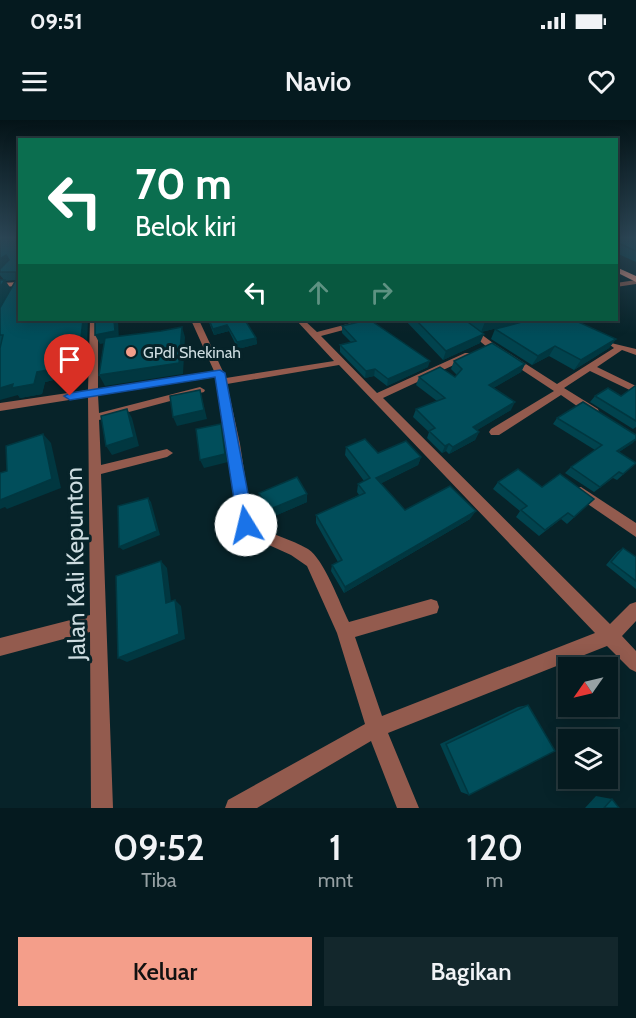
<!DOCTYPE html>
<html lang="id">
<head>
<meta charset="utf-8">
<style>
  :root { --surface:#051a1f; --page:#13272c; --text:#f1f3f6; --muted:#97a1a4; --line:#26383d; --accent:#f49e8a }
  body { margin:0; font-family:Cabin,sans-serif; background:var(--page); color:var(--text); height:100vh; display:flex; flex-direction:column; font-size:22px; white-space:nowrap }
  * { box-sizing:border-box; margin:0 }
  p { font-size:20px; color:var(--muted) }
  .icon { flex:none; width:33px; height:33px; fill:none; stroke:currentColor; stroke-width:2; stroke-linecap:round; stroke-linejoin:round }
  .map { position:relative; height:688px; overflow:hidden }
  .sheet { display:flex; flex-direction:column; background:var(--surface); flex:1 }
  .sheet>* { flex:none }
  .hud { position:absolute; left:18px; top:18px; width:600px; height:183px; border-radius:0px; box-shadow:0 3px 15px #0003,0 0 0 2px var(--line); background:#0b6e4f; color:#fff; overflow:hidden }
  .needle { width:39px; rotate:236deg }
  .controls { position:absolute; left:558px; top:537px; display:grid; gap:12px }
  .controls a { display:grid; place-items:center; width:60px; height:60px; border-radius:0px; background:var(--surface); box-shadow:0 3px 15px #0003,0 0 0 2px var(--line); font-size:30px }
  .pin { position:absolute; display:grid; place-items:center; width:51px; height:51px; color:#fff; margin:-62px -26px; border-radius:50% 50% 50% 0; rotate:-45deg; box-shadow:0 0 6px #0007 }
  .pin .icon { rotate:45deg }
  .me { position:absolute; width:66px; margin:-33px; rotate:351deg; stroke-linejoin:round; filter:drop-shadow(0 0 4px #0008) }
  .turn { display:flex; align-items:center; gap:21px; height:126px; padding:0 18px; font-size:27px }
  .turn .icon { width:78px; height:78px; stroke-width:2.5 }
  .turn b { display:block; font-size:42px; line-height:51px }
  .lanes { display:flex; align-items:center; height:57px; padding:0 18px; background:#0003; justify-content:center; gap:30px; direction:ltr }
  .lanes .off { opacity:.35 }
  .eta { display:flex; justify-content:space-evenly; align-items:center; height:102px; text-align:center }
  .eta b { font-size:36px; font-weight:600; line-height:42px }
  .button { display:flex; gap:12px; margin-top:auto; padding:12px 18px }
  .button a { flex:1; height:69px; border-radius:0px; background:var(--accent); color:#111; font-size:24px; font-weight:600; line-height:69px; text-align:center }
  .button a+a { background:var(--page); color:var(--text) }
  .status { display:flex; justify-content:space-between; align-items:center; height:42px; padding:0 30px; background:var(--surface); direction:ltr }
  .status svg { height:16px; fill:currentColor }
  header { display:flex; justify-content:space-between; align-items:center; height:78px; padding:0 18px; background:var(--surface); font-size:27px; font-weight:600 }
  .map>svg:first-child { display:block }
  .lines { fill:none; stroke-linecap:round; stroke-linejoin:round }
  .minor { fill:#935b4e; fill-rule:evenodd }
  .secondary { fill:#d67b67; fill-rule:evenodd }
  .primary { fill:#fc9d88; fill-rule:evenodd }
  .wall { fill:#01434e }
  .shaded-wall { fill:#013740 }
  .building { fill:#014e5b; stroke:#013740; stroke-width:1.5 }
  .route { fill:#1a73e8; stroke:#114b97; stroke-width:1.5 }
  .poi-dot { fill:#f49e8a; stroke:#072329; stroke-width:2 }
  .labels { text-anchor:middle; dominant-baseline:central; stroke-width:6; stroke-linejoin:round; paint-order:stroke }
  .far-poi-label { font-size:16px; fill:#cddce0; stroke:#072329; text-anchor:start }
  .near-street-label { font-size:24px; fill:#cddce0; stroke:#072329 }
</style>
</head>
<body>
<div class="status"><b>09:51</b><svg viewBox="0 0 49 12"><path d="M0 12V9h3v3zM5 12V6h3v6zM10 12V3h3v9zM15 12V0h3v12zM26 1h20v11H26zM47 4h2v5h-2z"/></svg></div>
<header><svg class="icon" aria-label="menu" viewBox="0 0 24 24"><path d="M4 6h16M4 12h16M4 18h16"/></svg>Navio<svg class="icon" aria-label="heart" viewBox="0 0 24 24"><path d="M12 20l-8-8c-3-5 5-10 8-4 3-6 11-1 8 4z"/></svg></header>
<div class="map">
<svg width="636" height="688" viewBox="0 0 636 688">
  <rect width="100%" height="100%" fill="#072329"/>
  <g class="lines">
    <g class="minor">
      <polygon points="636,160 636,164 616,167 616,163"/>
      <path d="M90 200H98V269L214 251 191 200H199L226 258 334 241 296 200H304L317 212 363 200H374L373 202 321 216 377 273 465 233H471V237L383 278 610 504 630 484 636 482V501L622 516 636 531V552L630 549 607 526 388 613 419 688H397L371 621 257 688H225L228 680 365 604 337 513 307 446 291 435 249 416 239 405 228 324 216 257 98 275 99 293 200 267 205 270 204 272 99 300 101 345 167 329 173 333 167 337 101 354 113 688H91L90 512 0 536V518L90 495 88 277 0 291V283L88 270ZM339 245 595 513 382 596 355 517 437 493 439 487 437 481 431 479 349 502C340 484 324 439 308 429 290 418 269 415 252 402L240 324 227 264Z"/>
      <polygon points="454,200 462,200 493,223 557,264 614,228 610,225 611,223 636,229 636,235 622,230 597,247 636,266 636,273 590,251 564,268 598,289 599,292 598,295 590,295 561,275 499,315 491,315 489,312 491,309 554,271 487,227"/>
      <polygon points="581,367 636,403 636,417 576,376 575,372 576,368"/>
    </g>
    <polygon class="secondary" points="20,162 20,166 0,167 0,163"/>
    <polygon class="primary" points="616,147 636,156 636,162 616,152"/>
  </g>
  <g class="wall">
    <polygon points="0,118 87,227 75,229 71,256 45,262 42,274 20,278 18,275 0,225 0,188 16,160 5,161 11,169 0,155"/>
    <polygon points="616,118 636,118 636,142 616,133"/>
    <polygon points="208,200 245,200 256,218 257,224 238,229 229,211 214,215"/>
    <polygon points="405,200 465,200 480,223 443,240"/>
    <polygon points="465,200 574,200 616,219 609,228 574,250 549,236 532,245 491,219 495,209 510,205 481,212"/>
    <polygon points="342,206 428,247 387,266 374,256 365,258 340,232 340,225 351,222 342,213"/>
    <polygon points="454,241 525,244 521,252 493,268 511,290 477,310 479,312 475,320 449,334 446,331 442,333 427,318 429,312 413,297 416,289 437,281 416,265 419,257 455,257 457,255 451,249"/>
    <polygon points="636,267 636,307 633,309 590,282 595,276 621,276"/>
    <polygon points="557,298 636,315 636,320 619,332 636,343 617,360 613,358 594,372 565,353 571,347 595,330 553,304"/>
    <polygon points="346,327 378,333 421,337 418,345 381,363 405,390 470,399 344,473 331,451 332,445 338,442 316,403 316,395 359,375 357,372 358,364 364,361 345,335"/>
    <polygon points="498,362 542,367 594,379 567,404 561,399 539,416 516,397 520,391 493,369"/>
    <polygon points="259,373 307,382 270,398 261,381"/>
    <polygon points="623,428 636,437 636,469 606,445 617,432"/>
    <polygon points="528,585 469,675 461,672 440,624 518,587"/>
    <polygon points="596,676 612,679 619,688 585,688"/>
  </g>
  <g class="shaded-wall">
    <polygon points="6,135 11,143 0,152 0,139"/>
    <polygon points="5,160 11,169 0,187 0,167"/>
    <polygon points="83,200 88,200 87,227 75,229 71,256 45,262 42,274 20,278 18,275 0,280 0,268 69,220"/>
    <polygon points="114,200 118,200 119,221 100,224 95,215"/>
    <polygon points="497,200 520,200 518,203 481,212 485,202"/>
    <polygon points="227,205 229,211 214,215 213,209"/>
    <polygon points="182,207 185,217 183,254 105,266 99,255"/>
    <polygon points="484,214 480,223 443,240 446,231"/>
    <polygon points="256,218 257,224 238,229 237,222"/>
    <polygon points="616,219 609,228 574,250 581,240"/>
    <polygon points="555,226 549,236 532,245 538,236"/>
    <polygon points="430,241 428,247 387,266 388,259"/>
    <polygon points="525,244 521,252 485,273 489,265"/>
    <polygon points="375,249 374,256 365,258 366,251"/>
    <polygon points="200,270 207,299 177,306 173,297"/>
    <polygon points="515,282 511,290 469,315 473,307"/>
    <polygon points="127,289 132,298 139,326 112,335 106,326"/>
    <polygon points="221,304 224,313 228,342 204,348 200,340"/>
    <polygon points="479,312 475,320 449,334 453,327"/>
    <polygon points="43,314 51,323 61,368 7,389 5,387 0,389 0,380"/>
    <polygon points="636,319 633,323 611,337 617,331"/>
    <polygon points="449,324 446,331 442,333 445,326"/>
    <polygon points="421,337 418,345 374,367 376,358"/>
    <polygon points="307,374 307,382 270,398 268,390"/>
    <polygon points="148,378 151,382 160,415 123,430 119,427"/>
    <polygon points="476,391 470,399 344,473 345,467"/>
    <polygon points="161,441 167,448 172,489 166,483"/>
    <polygon points="175,480 181,486 185,519 127,542 118,538"/>
  </g>
  <g class="building">
    <polygon points="0,118 20,118 20,200 83,200 81,217 69,220 65,247 37,252 34,264 12,268 13,264 0,268 0,228 3,215 0,215 0,188 16,160 16,152 0,152 0,149 9,140 6,135 0,139"/>
    <polygon points="616,118 636,118 636,131 616,122"/>
    <polygon points="0,160 5,160 0,167"/>
    <polygon points="95,200 114,200 115,211 95,215"/>
    <polygon points="209,200 245,200 256,218 237,222 227,205 213,209"/>
    <polygon points="367,200 370,200 430,241 388,259 375,249 366,251 340,225 356,221 342,206"/>
    <polygon points="416,200 465,200 484,214 446,231"/>
    <polygon points="482,200 497,200 485,202"/>
    <polygon points="522,200 574,200 616,219 581,240 555,226 538,236 495,209 522,202"/>
    <polygon points="182,207 179,243 99,255 105,218 161,211"/>
    <polygon points="492,223 525,244 489,265 515,282 473,307 479,312 453,327 449,324 445,326 429,311 435,308 416,289 445,278 419,257 440,247 455,257 462,249 454,241"/>
    <polygon points="635,266 636,267 636,301 595,276 608,268 621,276"/>
    <polygon points="200,270 204,290 173,297 170,276"/>
    <polygon points="583,282 636,315 636,319 617,331 636,343 623,354 619,352 600,367 571,347 602,325 557,298"/>
    <polygon points="127,289 134,317 106,326 101,296"/>
    <polygon points="221,304 225,334 200,340 196,309"/>
    <polygon points="43,314 52,359 0,380 0,353 7,351 6,326"/>
    <polygon points="365,319 378,333 406,321 421,337 376,358 405,390 450,366 476,391 345,467 332,445 342,440 316,395 365,373 358,364 370,358 346,327"/>
    <polygon points="518,349 542,367 560,354 594,379 574,397 568,393 545,410 521,390 527,386 498,362"/>
    <polygon points="297,357 307,374 268,390 259,373"/>
    <polygon points="148,378 157,411 119,427 118,386"/>
    <polygon points="623,428 636,437 636,461 611,442"/>
    <polygon points="161,441 166,483 175,480 179,514 118,538 116,456"/>
    <polygon points="528,585 555,631 469,675 446,624"/>
    <polygon points="612,679 619,688 604,688"/>
  </g>
  <linearGradient id="sky" x2="0" y2="1"><stop stop-color="#041317"/><stop offset="0.55" stop-color="#2b4554"/><stop offset="1" stop-color="#2b4554" stop-opacity="0"/></linearGradient>
  <rect width="636" height="214" fill="url(#sky)"/>
  <polygon class="route" points="220,250 225,253 254,405 252,410 246,412 241,410 238,405 215,257 70,280 64,276 70,273"/>
  <circle class="poi-dot" cx="131" cy="232" r="6"/>
  <g class="labels">
    <g class="far-poi-label">
      <text x="143" y="232">GPdI Shekinah</text>
    </g>
    <g class="near-street-label">
      <text transform="translate(75 444) rotate(-91)">Jalan Kali Kepunton</text>
    </g>
  </g>
</svg>
<div class="controls">
<a><svg class="needle" viewBox="-14 -14 28 28"><path d="M0-13l5 13h-10z" fill="#e53935"/><path d="M0 13l5-13h-10z" fill="#97a1a4"/></svg></a>
<a><svg class="icon" aria-label="layers" viewBox="0 0 24 24"><path d="M12 4l9 5-9 5-9-5zM3 14l9 5 9-5"/></svg></a>
</div>
<div class="pin" style="left:70px;top:276px;background:#d93025"><svg class="icon" aria-label="arrive" viewBox="0 0 24 24"><path d="M6 21V4h12l-3 4 3 4H6"/></svg></div>
<svg class="me" style="left:246px;top:405px" viewBox="-20 -20 40 40"><circle r="19" fill="#fff"/><path d="M0-13L10 11 0 6-10 11z" fill="#1a73e8"/></svg>
<div class="hud">
<div class="turn"><svg class="icon" aria-label="left" viewBox="0 0 24 24"><path d="M17 20v-9H6M10 6l-5 5 5 5"/></svg><div><b>70 m</b>Belok kiri</div></div>
<div class="lanes"><svg class="icon" aria-label="left" viewBox="0 0 24 24"><path d="M17 20v-9H6M10 6l-5 5 5 5"/></svg><svg class="icon off" aria-label="ahead" viewBox="0 0 24 24"><path d="M12 20V5M6 11l6-6 6 6"/></svg><svg class="icon off" aria-label="right" viewBox="0 0 24 24"><path d="M7 20v-9h11M14 6l5 5-5 5"/></svg></div>
</div>
</div>
<section class="sheet">
<div class="eta">
<div><b>09:52</b><p>Tiba</p></div>
<div><b>1</b><p>mnt</p></div>
<div><b>120</b><p>m</p></div>
</div>
<div class="button"><a>Keluar</a><a>Bagikan</a></div>
</section>
</body>
</html>
